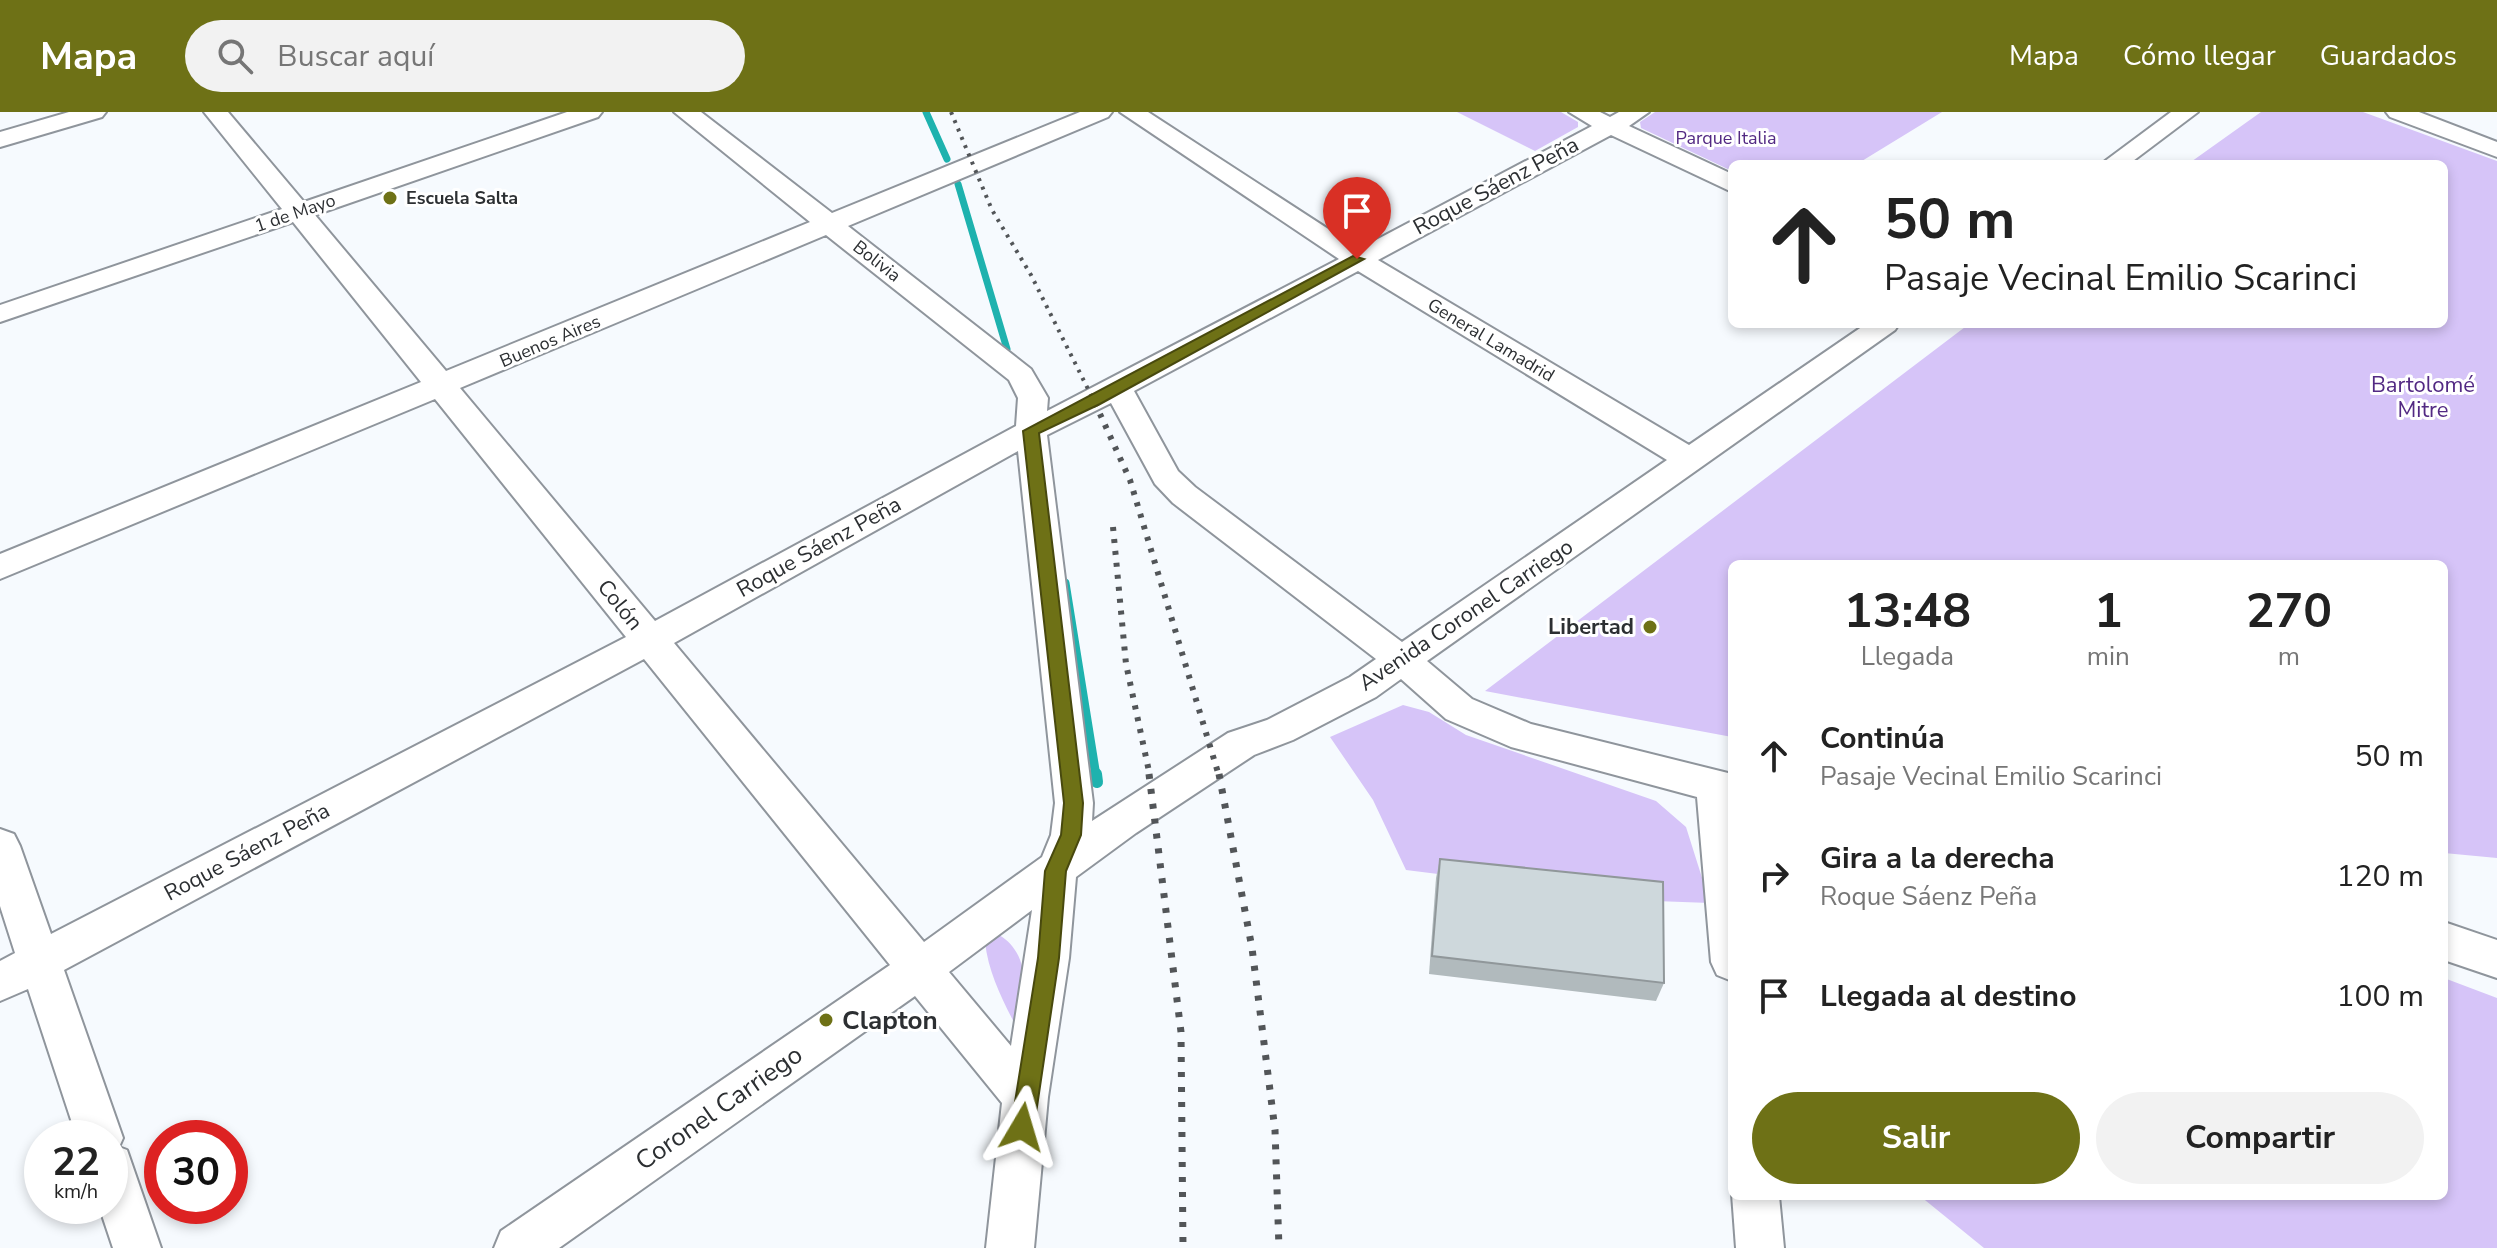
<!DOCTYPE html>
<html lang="es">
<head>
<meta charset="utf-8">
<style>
  :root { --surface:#fff; --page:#f2f2f2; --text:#222; --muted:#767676; --accent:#6e7116 }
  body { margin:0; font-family:"Nunito Sans",sans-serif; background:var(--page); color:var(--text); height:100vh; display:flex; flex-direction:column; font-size:30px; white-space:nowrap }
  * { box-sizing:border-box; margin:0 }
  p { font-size:26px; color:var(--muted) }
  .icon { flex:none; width:44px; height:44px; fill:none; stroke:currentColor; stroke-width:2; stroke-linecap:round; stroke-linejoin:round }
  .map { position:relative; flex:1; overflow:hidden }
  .sheet { position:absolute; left:1728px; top:448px; width:720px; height:640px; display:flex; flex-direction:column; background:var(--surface); border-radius:12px; box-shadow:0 4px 12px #0003 }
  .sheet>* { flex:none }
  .banner { position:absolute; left:1728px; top:48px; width:720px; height:168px; border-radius:12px; box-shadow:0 4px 12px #0003; background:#fff; color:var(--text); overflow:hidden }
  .speed { position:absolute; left:24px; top:1008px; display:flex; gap:16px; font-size:40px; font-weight:700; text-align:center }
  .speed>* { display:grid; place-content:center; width:104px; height:104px; border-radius:50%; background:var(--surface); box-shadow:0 4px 12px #0003; line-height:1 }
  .speed small { font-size:20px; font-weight:400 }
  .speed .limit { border:12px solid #d22; background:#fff; color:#111 }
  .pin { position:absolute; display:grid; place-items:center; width:68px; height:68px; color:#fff; margin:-82px -34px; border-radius:50% 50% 50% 0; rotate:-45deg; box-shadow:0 0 8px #0007 }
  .pin .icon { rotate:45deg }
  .me { position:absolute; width:88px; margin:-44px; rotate:7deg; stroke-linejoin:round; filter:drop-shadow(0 0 6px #0008) }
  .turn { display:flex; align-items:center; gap:28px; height:168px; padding:0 24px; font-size:36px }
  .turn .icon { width:104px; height:104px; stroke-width:2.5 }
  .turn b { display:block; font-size:56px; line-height:68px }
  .eta { display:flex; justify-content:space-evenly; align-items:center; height:136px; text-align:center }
  .eta b { font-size:48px; font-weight:700; line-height:56px }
  .action { display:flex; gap:16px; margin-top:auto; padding:16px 24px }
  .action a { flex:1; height:92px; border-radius:48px; background:var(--accent); color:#fff; font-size:32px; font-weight:700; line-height:92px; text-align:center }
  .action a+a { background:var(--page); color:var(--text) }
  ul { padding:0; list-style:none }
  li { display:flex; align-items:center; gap:24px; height:120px; padding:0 24px }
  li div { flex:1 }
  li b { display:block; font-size:30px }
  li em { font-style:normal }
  header { display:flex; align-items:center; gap:48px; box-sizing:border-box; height:112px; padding:0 40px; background:var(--accent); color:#fff }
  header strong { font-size:38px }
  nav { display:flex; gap:44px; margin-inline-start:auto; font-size:28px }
  .search { width:560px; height:72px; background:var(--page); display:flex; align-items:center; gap:20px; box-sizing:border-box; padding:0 28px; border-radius:44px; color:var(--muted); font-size:30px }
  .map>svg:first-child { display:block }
  .green { fill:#d6c4f8 }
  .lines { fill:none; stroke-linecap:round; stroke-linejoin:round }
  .stream-far2 { stroke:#1eb2ae; stroke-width:7 }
  .stream-far1 { stroke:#1eb2ae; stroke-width:9 }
  .stream { stroke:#1eb2ae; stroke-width:12 }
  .minor-casing { stroke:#8f959c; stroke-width:4 }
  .minor { fill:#fff; fill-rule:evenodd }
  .rail-far2 { stroke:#525558; stroke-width:4; stroke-dasharray:3 6; stroke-linecap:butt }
  .rail-far1 { stroke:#525558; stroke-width:6; stroke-dasharray:4 8; stroke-linecap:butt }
  .rail { stroke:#525558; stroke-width:7; stroke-dasharray:5 10; stroke-linecap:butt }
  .wall { fill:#b1babd }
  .building { fill:#ced8dc; stroke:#90979a; stroke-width:2 }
  .route { fill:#6e7116; stroke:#48490e; stroke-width:2 }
  .poi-dot { fill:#6e7116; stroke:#fff; stroke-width:3 }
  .labels { text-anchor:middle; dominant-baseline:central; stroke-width:6; stroke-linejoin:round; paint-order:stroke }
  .far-park-label { font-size:18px; fill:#522983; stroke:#fff }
  .far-poi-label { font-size:18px; font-weight:bold; fill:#2c2f32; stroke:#fff; text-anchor:start }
  .far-street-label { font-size:18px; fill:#2c2f32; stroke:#fff }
  .street-label { font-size:22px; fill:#2c2f32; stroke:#fff }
  .park-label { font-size:22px; fill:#522983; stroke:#fff }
  .poi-label { font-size:22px; font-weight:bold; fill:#2c2f32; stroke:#fff; text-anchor:end }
  .near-poi-label { font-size:26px; font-weight:bold; fill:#2c2f32; stroke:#fff; text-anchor:start }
  .near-street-label { font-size:26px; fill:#2c2f32; stroke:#fff }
</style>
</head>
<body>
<header>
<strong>Mapa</strong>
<div class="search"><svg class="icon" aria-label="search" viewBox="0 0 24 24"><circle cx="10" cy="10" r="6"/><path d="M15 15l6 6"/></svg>Buscar aquí</div>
<nav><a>Mapa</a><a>Cómo llegar</a><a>Guardados</a></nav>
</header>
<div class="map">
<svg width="2497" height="1136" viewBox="0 0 2497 1136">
  <rect width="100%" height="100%" fill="#f6fafe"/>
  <g class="green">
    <polygon points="1457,0 1561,0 1578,10 1578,15 1535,39"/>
    <polygon points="1655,0 1942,0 1857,52 1732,52 1732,59 1641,16 1640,10"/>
    <polygon points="2261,0 2363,0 2497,49 2497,746 2444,741 2444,452 1732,452 1732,625 1485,579 1969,212 2444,212 2444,52 2188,52"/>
    <polygon points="1403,593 1429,600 1466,623 1656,689 1686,715 1710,791 1655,789 1406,758 1373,688 1330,625"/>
    <path d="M999 823C1035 844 1023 891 1023 928 1007 896 989 866 985 830Z"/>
    <polygon points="2444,866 2497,886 2497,1136 1984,1136 1920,1084 2444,1084"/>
  </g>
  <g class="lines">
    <g class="stream-far2">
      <polyline points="926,0 947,47"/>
      <polyline points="958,72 1007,237"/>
    </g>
    <polyline class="stream-far1" points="1065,471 1096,664"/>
    <polyline class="stream" points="1096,662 1097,670"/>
    <g class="minor-casing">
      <g id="minor">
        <polygon points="69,0 106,0 102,5 0,35 0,20"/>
        <path d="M204 0H228L304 90 567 0H602L598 5 315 103 446 259 810 110 674 0H701L832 101 1080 0H1112L1108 5 848 114 1031 257 1048 286 1047 299 1339 147 1120 0H1148L1359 137 1592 14 1569 0H1600L1610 5 1619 0H1649L1629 14 1732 62V80L1611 23 1378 148 1689 333 1866 212H1899L1895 218 1427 549 1472 587 1531 612 1732 662V869L1717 863 1711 850 1697 685 1511 635 1446 607 1401 567 1376 585 1293 628 1254 643 1136 721 1076 765 1069 846 1048 985 1034 1136H986L1002 991 915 884 559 1136H494L501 1119 890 853 644 547 64 858 123 1026 119 1035 127 1038 161 1136H113L99 1094H110V1026H77L28 877 0 889V849L15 841 0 794V717L14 722 20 734 51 822 626 525 435 287 0 467V442L421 270 293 110 0 210V193L282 97ZM826 123 1009 268 1018 286 1016 314 655 509 460 276ZM1358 159 1667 348 1402 530 1195 375 1178 359 1134 279ZM1111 291 1155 372 1173 391 1376 547 1350 565 1267 608 1228 621 1092 709 1093 691 1047 323ZM1018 339 1055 691 1051 723 1042 745 924 830 674 531ZM1032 798 1011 934 949 860Z"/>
        <polygon points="2171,0 2198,0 2129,52 2101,52"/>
        <polygon points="2386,0 2419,0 2497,30 2497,45 2390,5"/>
        <polygon points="2444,810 2497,828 2497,866 2444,848"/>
        <polygon points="1732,1082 1779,1084 1784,1136 1736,1136"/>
      </g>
    </g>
    <use href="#minor" class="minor"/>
    <polyline class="rail-far2" points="951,0 992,98 1031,163 1096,293"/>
    <g class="rail-far1">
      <polyline points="1095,291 1130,368 1219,664"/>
      <polyline points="1113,415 1126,552 1150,664"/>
    </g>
    <g class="rail">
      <polyline points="1149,662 1181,920 1183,1136"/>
      <polyline points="1219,662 1252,836 1275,1018 1279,1136"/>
    </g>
  </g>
  <polygon class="wall" points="1440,747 1664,871 1656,889 1429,862 1436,766"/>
  <polygon class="building" points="1440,747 1663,770 1664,871 1432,844"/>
  <polygon class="route" points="1353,144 1364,147 1100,292 1039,321 1083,691 1081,723 1066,759 1059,846 1034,1015 1030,1023 1022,1027 1014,1023 1011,1015 1038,846 1045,759 1061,723 1064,691 1023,319"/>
  <g class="poi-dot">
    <circle cx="390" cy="86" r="8"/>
    <circle cx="1650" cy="515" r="8"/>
    <circle cx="826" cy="908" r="8"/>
  </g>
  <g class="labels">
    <g class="far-park-label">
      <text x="1726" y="26">Parque Italia</text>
    </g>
    <g class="far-poi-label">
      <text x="406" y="86">Escuela Salta</text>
    </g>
    <g class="far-street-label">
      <text transform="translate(295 101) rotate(-19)">1 de Mayo</text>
      <text transform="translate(877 149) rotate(38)">Bolivia</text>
      <text transform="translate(1491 228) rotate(31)">General Lamadrid</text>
      <text transform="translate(550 229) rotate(-23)">Buenos Aires</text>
    </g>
    <g class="street-label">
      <text transform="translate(1496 74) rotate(-28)">Roque Sáenz Peña</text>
      <text transform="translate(819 435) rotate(-29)">Roque Sáenz Peña</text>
      <text transform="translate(620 493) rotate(51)">Colón</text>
      <text transform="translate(1466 503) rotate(-34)">Avenida Coronel Carriego</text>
      <text transform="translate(247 740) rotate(-28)">Roque Sáenz Peña</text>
    </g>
    <g class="park-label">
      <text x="2423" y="273">Bartolomé<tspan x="2423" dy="25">Mitre</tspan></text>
    </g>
    <g class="poi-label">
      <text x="1634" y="515">Libertad</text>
    </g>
    <g class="near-poi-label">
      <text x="842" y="908">Clapton</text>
    </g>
    <g class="near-street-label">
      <text transform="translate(719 996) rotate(-35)">Coronel Carriego</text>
    </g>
  </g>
</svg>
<div class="speed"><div>22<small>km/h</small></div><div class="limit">30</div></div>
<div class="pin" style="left:1357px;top:147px;background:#d93025"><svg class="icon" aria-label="arrive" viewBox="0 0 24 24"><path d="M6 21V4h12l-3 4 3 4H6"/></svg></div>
<svg class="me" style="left:1022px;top:1015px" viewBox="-20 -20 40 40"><path d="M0-17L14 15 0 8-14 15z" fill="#6e7116" stroke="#fff" stroke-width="4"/></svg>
<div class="banner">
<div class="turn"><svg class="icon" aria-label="ahead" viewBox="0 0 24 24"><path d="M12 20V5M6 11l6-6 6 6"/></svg><div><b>50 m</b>Pasaje Vecinal Emilio Scarinci</div></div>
</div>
<section class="sheet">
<div class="eta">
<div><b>13:48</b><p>Llegada</p></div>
<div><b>1</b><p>min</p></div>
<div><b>270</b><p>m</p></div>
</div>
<ul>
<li><svg class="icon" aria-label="ahead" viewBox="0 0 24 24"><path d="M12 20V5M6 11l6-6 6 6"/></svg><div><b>Continúa</b><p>Pasaje Vecinal Emilio Scarinci</p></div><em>50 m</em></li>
<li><svg class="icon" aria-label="right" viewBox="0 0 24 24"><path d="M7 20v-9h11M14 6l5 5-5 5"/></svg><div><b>Gira a la derecha</b><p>Roque Sáenz Peña</p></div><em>120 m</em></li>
<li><svg class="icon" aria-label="arrive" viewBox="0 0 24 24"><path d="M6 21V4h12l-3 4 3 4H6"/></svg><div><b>Llegada al destino</b></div><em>100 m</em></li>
</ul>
<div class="action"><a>Salir</a><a>Compartir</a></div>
</section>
</div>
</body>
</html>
